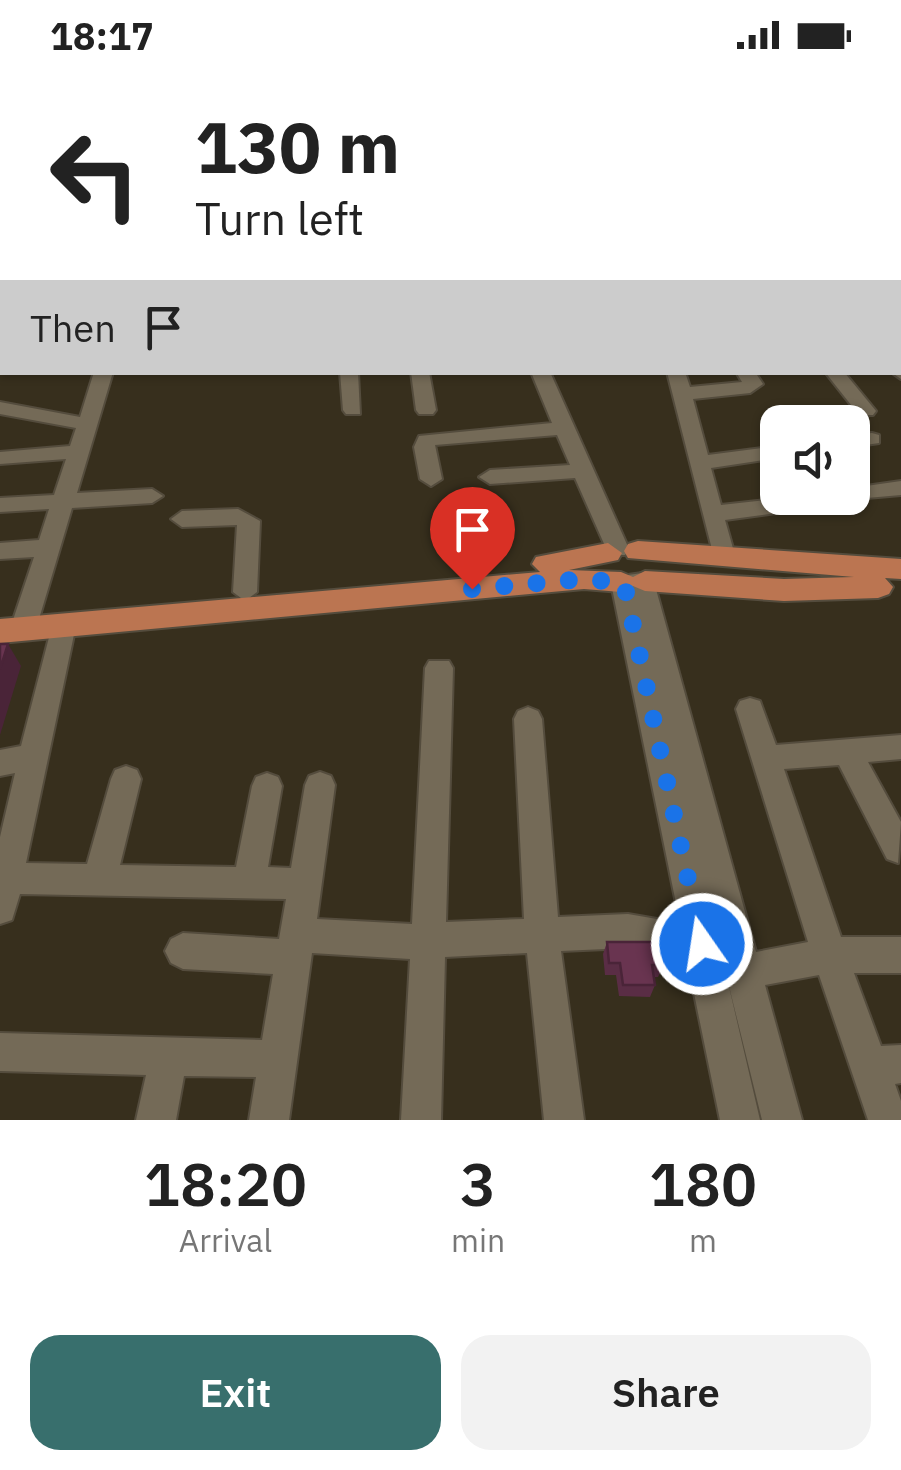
<!DOCTYPE html>
<html lang="en">
<head>
<meta charset="utf-8">
<style>
  :root { --surface:#fff; --page:#f2f2f2; --text:#222; --muted:#767676; --accent:#386f6d }
  body { margin:0; font-family:"IBM Plex Sans",sans-serif; background:var(--page); color:var(--text); height:100vh; display:flex; flex-direction:column; font-size:38px; white-space:nowrap }
  * { box-sizing:border-box; margin:0 }
  p { font-size:32px; color:var(--muted) }
  .icon { flex:none; width:55px; height:55px; fill:none; stroke:currentColor; stroke-width:2; stroke-linecap:round; stroke-linejoin:round }
  .map { position:relative; height:1050px; overflow:hidden }
  .sheet { display:flex; flex-direction:column; background:var(--surface); flex:1 }
  .sheet>* { flex:none }
  .top-card { position:absolute; left:0px; top:0px; width:902px; height:305px; box-shadow:0 2px 8px #0004; background:#fff; color:var(--text); overflow:hidden }
  .buttons { position:absolute; left:760px; top:335px; display:grid; gap:20px }
  .buttons a { display:grid; place-items:center; width:110px; height:110px; border-radius:20px; background:var(--surface); box-shadow:0 2px 8px #0004; font-size:50px }
  .pin { position:absolute; display:grid; place-items:center; width:85px; height:85px; color:#fff; margin:-102px -42px; border-radius:50% 50% 50% 0; rotate:-45deg; box-shadow:0 0 10px #0007 }
  .pin .icon { rotate:45deg }
  .me { position:absolute; width:110px; margin:-55px; rotate:347deg; stroke-linejoin:round; filter:drop-shadow(0 0 8px #0008) }
  .turn { display:flex; align-items:center; gap:35px; height:210px; padding:0 30px; font-size:45px }
  .turn .icon { width:130px; height:130px; stroke-width:2.5 }
  .turn b { display:block; font-size:70px; line-height:85px }
  .then { display:flex; align-items:center; height:95px; padding:0 30px; background:#0003; gap:20px; font-size:38px }
  .eta { display:flex; justify-content:space-evenly; align-items:center; height:170px; text-align:center }
  .eta b { font-size:60px; font-weight:600; line-height:70px }
  .cta { display:flex; gap:20px; margin-top:auto; padding:20px 30px }
  .cta a { flex:1; height:115px; border-radius:30px; background:var(--accent); color:#fff; font-size:40px; font-weight:600; line-height:115px; text-align:center }
  .cta a+a { background:var(--page); color:var(--text) }
  .status { display:flex; justify-content:space-between; align-items:center; height:70px; padding:0 50px; background:var(--surface); direction:ltr }
  .status svg { height:28px; fill:currentColor }
  .map>svg:first-child { display:block }
  .lines { fill:none; stroke-linecap:round; stroke-linejoin:round }
  .minor-casing { stroke:#544c3d; stroke-width:4 }
  .major-casing { stroke:#544c3d; stroke-width:4 }
  .minor { fill:#746a57; fill-rule:evenodd }
  .major { fill:#bb7551; fill-rule:evenodd }
  .wall { fill:#5a2d45 }
  .shaded-wall { fill:#4a2438 }
  .building { fill:#693450; stroke:#4a2438; stroke-width:2.5 }
  .route { stroke:#1a73e8; stroke-width:18; stroke-dasharray:0 32.4 }
</style>
</head>
<body>
<div class="status"><b>18:17</b><svg viewBox="0 0 49 12"><path d="M0 12V9h3v3zM5 12V6h3v6zM10 12V3h3v9zM15 12V0h3v12zM26 1h20v11H26zM47 4h2v5h-2z"/></svg></div>
<div class="map">
<svg width="901" height="1050" viewBox="0 0 901 1050">
  <rect width="100%" height="100%" fill="#372f1d"/>
  <g class="lines">
    <g class="minor-casing">
      <g id="minor">
        <polygon points="204,0 301,0 203,2"/>
        <polygon points="427,0 437,0 438,2 428,2"/>
        <polygon points="529,0 540,0 541,2 531,2"/>
        <polygon points="614,0 625,0 626,2 616,2"/>
        <polygon points="654,0 718,0 653,2"/>
        <polygon points="830,0 843,0 844,2 832,2"/>
        <polygon points="862,0 875,0 876,2 864,2"/>
        <polygon points="892,0 901,0 901,5 891,2"/>
        <rect x="900" y="20" width="1" height="7"/>
        <rect x="0" y="37" width="2" height="6"/>
        <rect x="900" y="45" width="1" height="6"/>
        <polygon points="0,56 2,57 2,63 0,64"/>
        <polygon points="900,66 901,67 901,75 900,74"/>
        <rect x="0" y="92" width="2" height="8"/>
        <rect x="900" y="94" width="1" height="9"/>
        <rect x="0" y="110" width="2" height="8"/>
        <rect x="900" y="119" width="1" height="8"/>
        <rect x="900" y="146" width="1" height="8"/>
        <rect x="900" y="166" width="1" height="8"/>
        <rect x="900" y="241" width="1" height="10"/>
        <polygon points="900,296 901,297 901,309 891,302 900,302"/>
        <polygon points="94,302 113,302 77,423 152,419 163,426 152,433 72,438 36,559 32,566 14,566 10,559 34,487 0,489 0,473 39,470 49,439 0,442 0,428 54,425 66,389 0,394 0,382 70,376 76,358 0,344 0,332 80,347"/>
        <polygon points="340,302 358,302 360,344 346,344 343,340"/>
        <polygon points="411,302 429,302 436,340 433,344 419,344 416,340"/>
        <polygon points="531,302 550,302 629,479 625,485 609,485 575,408 490,414 479,407 490,400 570,395 557,365 435,375 442,409 431,416 420,409 414,377 419,366 552,353"/>
        <polygon points="667,302 685,302 690,317 742,312 736,302 755,302 763,314 750,323 693,329 708,385 778,376 778,388 711,398 721,435 783,428 852,428 852,418 901,411 901,425 844,430 834,435 725,450 736,489 732,495 716,495"/>
        <polygon points="825,302 844,302 876,341 873,345 859,345"/>
        <polygon points="872,363 879,365 879,373 852,377 852,365"/>
        <polygon points="238,439 260,451 257,522 245,531 233,522 237,455 182,457 171,449 182,441"/>
        <polygon points="642,503 654,512 756,882 808,872 736,639 740,631 750,628 760,631 776,675 901,665 901,689 868,692 901,752 898,793 887,789 839,695 784,699 841,867 901,867 901,903 854,903 881,976 901,975 901,1013 895,1014 901,1031 901,1050 868,1050 819,905 765,915 802,1050 762,1050 726,904 760,1050 720,1050 687,889 628,878 561,881 584,1050 544,1050 527,883 445,887 441,1050 401,1050 410,889 312,883 289,1050 249,1050 256,1007 184,1006 176,1050 136,1050 146,1005 0,1001 0,963 262,970 273,904 183,899 171,893 165,881 171,869 183,863 279,869 286,829 20,824 12,850 0,854 0,767 15,703 0,706 0,680 21,676 54,548 72,548 76,555 26,793 87,794 111,709 115,700 126,696 137,700 141,709 120,795 236,797 252,716 256,707 267,703 278,707 282,716 268,797 291,798 305,715 309,706 320,702 331,706 335,715 317,849 412,854 425,598 429,591 449,591 453,598 446,852 524,849 514,649 518,641 528,637 538,641 542,649 558,847 628,844 680,853 611,513 614,507"/>
      </g>
    </g>
    <g class="major-casing">
      <polygon id="major" points="638,471 901,489 901,509 885,508 893,517 889,524 878,528 784,531 645,521 633,516 621,522 584,519 0,573 0,549 540,502 532,494 536,487 608,473 622,483 618,490 569,500 621,502 633,507 645,501 784,509 854,507 628,488 624,481 628,474"/>
    </g>
    <use href="#minor" class="minor"/>
    <use href="#major" class="major"/>
  </g>
  <g class="wall">
    <polygon points="540,0 566,0 568,2 554,2 553,1 553,2 542,2"/>
    <polygon points="568,0 591,0 591,1 570,2"/>
    <polygon points="629,0 697,0 699,2 668,2 668,1 666,1 668,2 631,2"/>
    <polygon points="698,0 812,0 814,1 700,2"/>
    <polygon points="0,165 2,167 2,235 0,235"/>
    <polygon points="607,872 664,895 658,907 654,907 655,915 650,927 619,926 616,905 605,905 603,884"/>
  </g>
  <g class="shaded-wall">
    <polygon points="0,185 2,192 2,202 0,206"/>
    <polygon points="8,574 21,596 0,665 0,599"/>
  </g>
  <g class="building">
    <polygon points="218,0 233,0 232,2 217,2"/>
    <polygon points="237,0 252,0 252,2 236,2"/>
    <rect x="257" y="0" width="15" height="2"/>
    <polygon points="647,0 665,0 668,2 649,2"/>
    <polygon points="671,0 697,0 699,2 685,2 682,0 684,2 673,2"/>
    <polygon points="758,0 812,0 814,1 761,2"/>
    <rect x="0" y="167" width="2" height="13"/>
    <polygon points="0,574 8,574 0,599"/>
    <polygon points="607,872 660,872 664,895 652,895 655,915 623,915 620,893 609,893"/>
  </g>
  <g class="lines">
    <polyline class="route" points="472,519 584,509 624,513 702,874"/>
  </g>
</svg>
<div class="buttons">
<a><svg class="icon" aria-label="sound" viewBox="0 0 24 24"><path d="M4 9h4l5-4v14l-5-4H4zM17 9q2 3 0 6"/></svg></a>
</div>
<div class="pin" style="left:472px;top:519px;background:#d93025"><svg class="icon" aria-label="arrive" viewBox="0 0 24 24"><path d="M6 21V4h12l-3 4 3 4H6"/></svg></div>
<svg class="me" style="left:702px;top:874px" viewBox="-20 -20 40 40"><circle r="17" fill="#1a73e8" stroke="#fff" stroke-width="3"/><path d="M0-11L8 9 0 5-8 9z" fill="#fff"/></svg>
<div class="top-card">
<div class="turn"><svg class="icon" aria-label="left" viewBox="0 0 24 24"><path d="M17 20v-9H6M10 6l-5 5 5 5"/></svg><div><b>130 m</b>Turn left</div></div>
<div class="then">Then<svg class="icon" aria-label="arrive" viewBox="0 0 24 24"><path d="M6 21V4h12l-3 4 3 4H6"/></svg></div>
</div>
</div>
<section class="sheet">
<div class="eta">
<div><b>18:20</b><p>Arrival</p></div>
<div><b>3</b><p>min</p></div>
<div><b>180</b><p>m</p></div>
</div>
<div class="cta"><a>Exit</a><a>Share</a></div>
</section>
</body>
</html>
